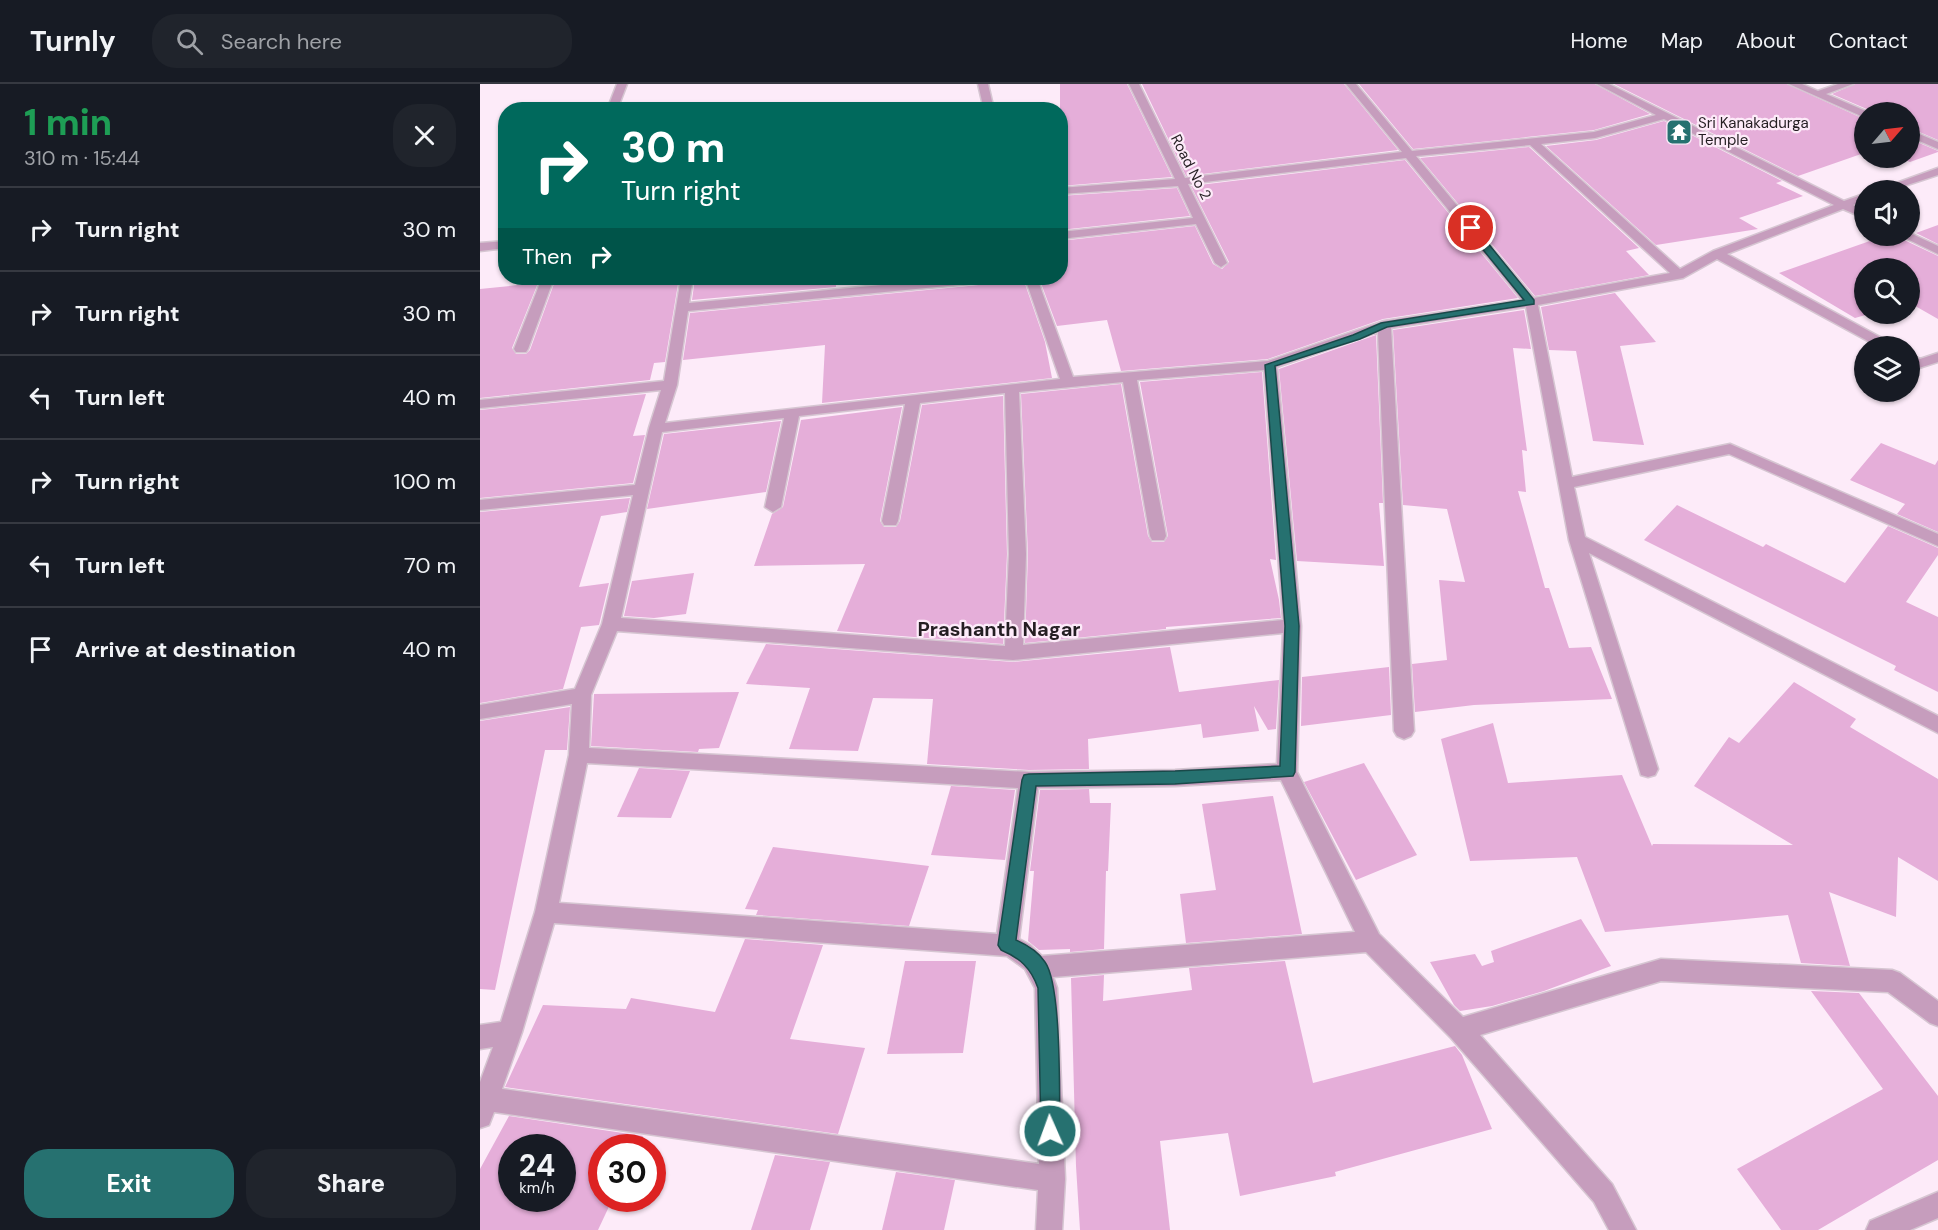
<!DOCTYPE html>
<html lang="en">
<head>
<meta charset="utf-8">
<style>
  :root { --surface:#171b24; --page:#20242c; --text:#f1f3f6; --muted:#9ea1a6; --line:#363941; --accent:#267170 }
  body { margin:0; font-family:"DM Sans",sans-serif; background:var(--page); color:var(--text); height:100vh; display:flex; flex-direction:column; font-size:22px; white-space:nowrap }
  * { box-sizing:border-box; margin:0 }
  p { font-size:20px; color:var(--muted) }
  .icon { flex:none; width:33px; height:33px; fill:none; stroke:currentColor; stroke-width:2; stroke-linecap:round; stroke-linejoin:round }
  .map { position:relative; flex:1; overflow:hidden }
  .drawer { display:flex; flex-direction:column; background:var(--surface); width:480px }
  .drawer>* { flex:none }
  .top-card { position:absolute; left:18px; top:18px; width:570px; height:183px; border-radius:24px; box-shadow:0 2px 4px #0004; background:#00695c; color:#fff; overflow:hidden }
  .needle { width:39px; rotate:62deg }
  .controls { position:absolute; left:1374px; top:18px; display:grid; gap:12px }
  .controls a { display:grid; place-items:center; width:66px; height:66px; border-radius:50%; background:var(--surface); box-shadow:0 2px 4px #0004; font-size:30px }
  .speed { position:absolute; left:18px; top:1050px; display:flex; gap:12px; font-size:30px; font-weight:700; text-align:center }
  .speed>* { display:grid; place-content:center; width:78px; height:78px; border-radius:50%; background:var(--surface); box-shadow:0 2px 4px #0004; line-height:1 }
  .speed small { font-size:15px; font-weight:400 }
  .speed .limit { border:9px solid #d22; background:#fff; color:#111 }
  .pin { position:absolute; display:grid; place-items:center; width:51px; height:51px; color:#fff; margin:-26px; border:3px solid #fff; border-radius:50%; box-shadow:0 2px 6px #0007 }
  .me { position:absolute; width:66px; margin:-33px; rotate:358deg; stroke-linejoin:round; filter:drop-shadow(0 0 4px #0008) }
  .turn { display:flex; align-items:center; gap:21px; height:126px; padding:0 24px; font-size:27px }
  .turn .icon { width:78px; height:78px; stroke-width:2.5 }
  .turn b { display:block; font-size:42px; line-height:51px }
  .then { display:flex; align-items:center; height:57px; padding:0 24px; background:#0003; gap:12px; font-size:22px }
  .round { display:grid; place-items:center; flex:none; width:63px; height:63px; border-radius:24px; background:var(--page) }
  .summary { display:flex; align-items:center; justify-content:space-between; height:102px; padding:0 24px }
  h1 { font-size:36px; font-weight:800; line-height:45px; color:#1e9e55 }
  .button { display:flex; gap:12px; margin-top:auto; padding:12px 24px }
  .button a { flex:1; height:69px; border-radius:24px; background:var(--accent); color:#fff; font-size:24px; font-weight:800; line-height:69px; text-align:center }
  .button a+a { background:var(--page); color:var(--text) }
  ul { padding:0; list-style:none }
  li { display:flex; align-items:center; gap:18px; height:84px; padding:0 24px; border-top:2px solid var(--line) }
  li div { flex:1 }
  li b { display:block; font-size:22px }
  li em { font-style:normal }
  header { display:flex; align-items:center; gap:36px; box-sizing:border-box; height:84px; padding:0 30px; background:var(--surface); border-bottom:2px solid var(--line) }
  header strong { font-size:28px }
  nav { display:flex; gap:33px; margin-inline-start:auto; font-size:21px }
  .search { width:420px; height:54px; background:var(--page); display:flex; align-items:center; gap:15px; box-sizing:border-box; padding:0 21px; border-radius:24px; color:var(--muted); font-size:22px }
  main { display:flex; flex:1; min-height:0 }
  .map>svg:first-child { display:block }
  .building { fill:#e5aed9; fill-rule:evenodd }
  .lines { fill:none; stroke-linecap:round; stroke-linejoin:round }
  .minor-casing { stroke:#d6c6d2; stroke-width:3 }
  .minor { fill:#c69dbd; fill-rule:evenodd }
  .route { fill:#267170; stroke:#194949; stroke-width:1.5 }
  .labels { text-anchor:middle; dominant-baseline:central; stroke-width:4.5; stroke-linejoin:round; paint-order:stroke }
  .far-poi-label { font-size:15px; fill:#241e22; stroke:#fdebf9; text-anchor:start }
  .far-street-label { font-size:15px; fill:#241e22; stroke:#fdebf9 }
  .neighbourhood-label { font-size:20px; font-weight:bold; fill:#241e22; stroke:#fdebf9 }
</style>
</head>
<body>
<header>
<strong>Turnly</strong>
<div class="search"><svg class="icon" aria-label="search" viewBox="0 0 24 24"><circle cx="10" cy="10" r="6"/><path d="M15 15l6 6"/></svg>Search here</div>
<nav><a>Home</a><a>Map</a><a>About</a><a>Contact</a></nav>
</header>
<main>
<section class="drawer">
<div class="summary"><div><h1>1 min</h1><p>310 m · 15:44</p></div><a class="round"><svg class="icon" aria-label="close" viewBox="0 0 24 24"><path d="M6 6l12 12M18 6L6 18"/></svg></a></div>
<ul>
<li><svg class="icon" aria-label="right" viewBox="0 0 24 24"><path d="M7 20v-9h11M14 6l5 5-5 5"/></svg><div><b>Turn right</b></div><em>30 m</em></li>
<li><svg class="icon" aria-label="right" viewBox="0 0 24 24"><path d="M7 20v-9h11M14 6l5 5-5 5"/></svg><div><b>Turn right</b></div><em>30 m</em></li>
<li><svg class="icon" aria-label="left" viewBox="0 0 24 24"><path d="M17 20v-9H6M10 6l-5 5 5 5"/></svg><div><b>Turn left</b></div><em>40 m</em></li>
<li><svg class="icon" aria-label="right" viewBox="0 0 24 24"><path d="M7 20v-9h11M14 6l5 5-5 5"/></svg><div><b>Turn right</b></div><em>100 m</em></li>
<li><svg class="icon" aria-label="left" viewBox="0 0 24 24"><path d="M17 20v-9H6M10 6l-5 5 5 5"/></svg><div><b>Turn left</b></div><em>70 m</em></li>
<li><svg class="icon" aria-label="arrive" viewBox="0 0 24 24"><path d="M6 21V4h12l-3 4 3 4H6"/></svg><div><b>Arrive at destination</b></div><em>40 m</em></li>
</ul>
<div class="button"><a>Exit</a><a>Share</a></div>
</section>
<div class="map">
<svg width="1458" height="1146" viewBox="0 0 1458 1146">
  <rect width="100%" height="100%" fill="#fdebf9"/>
  <g class="building">
    <polygon points="580,0 647,0 692,93 580,102"/>
    <polygon points="662,0 864,0 918,66 706,92"/>
    <polygon points="879,0 1115,0 1170,30 1114,46 933,65"/>
    <polygon points="1134,0 1307,0 1384,35 1384,69 1318,92"/>
    <polygon points="1375,0 1458,0 1458,56 1430,44 1430,28 1390,28 1389,26 1352,10"/>
    <polygon points="1184,37 1302,97 1296,99 1323,112 1259,134 1278,145 1176,161 1066,62 1116,56"/>
    <polygon points="1430,55 1458,67 1458,68 1430,78 1420,74 1430,74"/>
    <polygon points="1049,63 1159,164 1146,167 1169,191 1055,212 940,74"/>
    <polygon points="925,76 1038,214 903,235 788,275 641,287 627,236 577,242 559,194 580,194 580,157 715,142 733,180 742,185 749,178 711,102"/>
    <polygon points="697,104 710,132 580,146 580,112"/>
    <polygon points="1458,141 1458,160 1436,149"/>
    <polygon points="1404,152 1414,157 1422,155 1458,172 1458,235 1430,219 1430,184 1384,184 1384,230 1389,230 1375,234 1299,189"/>
    <polygon points="110,194 199,194 185,278 174,279 170,296 0,314 0,205 58,199 32,264 36,270 46,270 50,266 75,197"/>
    <polygon points="215,194 356,194 356,203 212,216"/>
    <polygon points="517,194 543,194 565,258 572,294 342,319 345,261 203,276 210,229 509,200"/>
    <polygon points="1135,209 1176,258 1140,262 1164,361 1113,357 1096,267 1069,266 1061,223"/>
    <polygon points="1044,226 1051,265 1033,264 1047,367 1042,366 1046,408 1038,407 1065,504 1069,504 1089,564 1111,563 1132,615 994,621 935,628 932,580 967,576 959,496 985,498 967,425 923,421 913,246"/>
    <polygon points="896,251 903,419 899,419 904,482 817,477 799,285"/>
    <polygon points="782,288 796,476 790,475 799,516 801,534 686,543 686,545 545,559 548,470 541,310 641,300 668,452 672,458 684,458 688,452 660,298"/>
    <polygon points="166,310 153,352 165,351 153,399 0,414 0,326"/>
    <polygon points="523,312 527,470 523,560 357,547 385,480 274,482 292,430 303,423 321,336 422,323 400,437 404,443 416,443 420,437 442,321"/>
    <polygon points="301,337 286,408 167,425 184,350"/>
    <polygon points="1401,359 1455,381 1458,376 1458,448 1417,430 1425,420 1370,396"/>
    <polygon points="150,414 147,428 121,432 99,503 129,499 119,541 101,543 83,605 0,619 0,428"/>
    <polygon points="1197,421 1283,463 1286,460 1365,499 1408,442 1458,464 1458,471 1426,518 1458,533 1458,608 1414,586 1416,582 1164,456"/>
    <polygon points="214,489 206,530 174,534 144,532 152,497"/>
    <polygon points="286,560 533,578 690,563 699,608 799,596 796,645 788,646 774,622 779,647 723,654 721,640 608,655 609,685 549,686 447,680 453,615 393,614 378,667 309,665 330,604 266,600"/>
    <polygon points="909,583 911,631 821,642 822,593"/>
    <polygon points="1314,598 1376,635 1370,643 1458,695 1458,797 1418,773 1416,833 1349,808 1370,882 1321,879 1308,831 1125,848 1097,773 990,777 961,655 1013,639 1028,699 1142,691 1172,762 1173,760 1313,761 1214,702 1249,653 1259,659"/>
    <polygon points="259,608 239,664 219,665 218,668 111,662 114,610"/>
    <polygon points="90,623 87,666 65,666 15,906 0,905 0,637"/>
    <polygon points="884,679 937,771 876,796 824,698"/>
    <polygon points="159,684 210,687 191,734 137,733"/>
    <polygon points="471,702 535,706 525,776 451,771"/>
    <polygon points="609,705 610,719 631,719 628,787 626,787 624,865 590,868 590,865 559,866 548,857 554,787 550,787 560,706"/>
    <polygon points="793,712 822,850 706,859 700,810 736,806 722,720"/>
    <polygon points="293,763 449,782 429,842 276,831 278,826 265,825"/>
    <polygon points="1101,835 1131,882 1064,907 1012,922 980,927 974,921 950,878 995,870 1002,882 1014,878 1011,867"/>
    <polygon points="265,855 343,861 310,955 385,964 358,1050 25,1003 63,921 146,925 151,914 235,928"/>
    <polygon points="425,877 496,877 483,969 407,970"/>
    <polygon points="805,877 833,999 975,962 982,971 1012,1045 855,1088 856,1092 760,1112 748,1049 680,1057 690,1146 600,1146 596,1082 591,894 624,891 623,917 712,906 709,884"/>
    <polygon points="1331,907 1379,909 1458,1012 1458,1076 1338,1146 1301,1146 1257,1085 1403,1005"/>
    <path d="M29 1032 163 1052 157 1064H122V1114H133L118 1146H0V1085ZM32 1064H82V1114H32Z"/>
    <polygon points="295,1071 350,1078 330,1146 271,1146"/>
    <polygon points="416,1088 475,1096 464,1146 402,1146"/>
  </g>
  <g class="lines">
    <g class="minor-casing">
      <g id="minor">
        <polygon points="137,0 147,0 137,26 127,26"/>
        <polygon points="498,0 508,0 514,26 504,26"/>
        <path d="M649 0H659L705 94 922 68 866 0H876L932 67 1114 48 1176 31 1117 0H1129L1364 117 1384 110V117L1373 121 1384 127V134L1363 125 1247 170 1411 259 1412 262H1397L1237 175 1203 194 1058 221 1092 393 1250 360 1458 450V462L1249 370 1094 403 1105 453 1458 632V649L1109 469 1178 685 1175 691 1168 693 1161 691 1089 456 1046 223 911 244 934 647 931 652 924 655 917 652 914 647 898 248 797 283 821 542 817 688 899 850 983 933 1181 875 1412 886 1420 889 1458 917V942L1450 939 1408 908 1181 897 1000 951 1132 1100 1156 1146H1129L1114 1118 971 954 886 868 573 893 577 904 585 1095 582 1146H556L558 1106 14 1028 9 1041 0 1044V998L13 963 0 965V941L21 938 55 828 89 671 92 620 0 635V621L95 605 122 540 153 411 0 426V416L155 401 169 344 181 306 0 324V316L184 297 201 194H213L209 219 476 194H515L509 198 208 227 197 301 185 339 580 295 545 194H557L593 293 788 277 904 237 1042 216 926 74 708 100 747 179 741 183 735 179 716 140 580 155V148L713 134 698 102 580 110V104L695 95ZM1184 35 1354 121 1233 167 1200 185 1061 60 1115 54ZM1050 61 1190 189 1054 214 936 72ZM784 286 803 536 543 561 546 470 539 308 643 298 670 452 672 456H684L686 452 657 296ZM525 309 529 470 525 562 141 534 182 348 304 334 285 423 293 428 301 423 319 332 425 320 402 437 404 441H416L418 437 440 319ZM137 547 533 576 803 549 797 680 695 686 549 688 109 664 111 611ZM107 679 538 704 517 850 79 819ZM801 696 875 848 562 872 550 861 539 855 558 704 695 702ZM74 839 527 872 545 885 555 904 559 1080 22 1005 42 948Z"/>
        <polygon points="1309,0 1322,0 1338,7 1358,0 1373,0 1346,10 1388,28 1384,28 1384,33 1381,32"/>
        <polygon points="1430,46 1458,58 1458,65 1430,53"/>
        <polygon points="1458,84 1458,91 1412,106 1397,106"/>
        <polygon points="1430,149 1458,162 1458,170 1421,152 1430,152"/>
        <polygon points="26,157 26,164 0,167 0,159"/>
        <polygon points="62,194 74,194 48,265 46,268 36,268 34,265"/>
        <polygon points="1458,269 1458,278 1439,284 1430,280 1430,271 1440,275"/>
        <polygon points="1458,1108 1458,1134 1430,1146 1386,1146 1390,1137"/>
      </g>
    </g>
    <use href="#minor" class="minor"/>
  </g>
  <path class="route" d="M991 141 994 142 1054 216V220L907 243 880 255 795 282 819 542 815 688 813 692 695 700 556 702 536 856C547 861 558 867 565 878 582 902 579 1012 580 1047L577 1054 570 1057 564 1054 561 1047 558 904C551 884 540 874 521 866L518 861 542 696 544 691 549 690 695 687 800 682 805 542 785 281 873 251 901 239 1044 216 987 146 986 144Z"/>
  <defs>
    <g id="temple-square" transform="scale(1.35)"><rect x="-9" y="-9" width="18" height="18" rx="4" fill="#267170" stroke="#fdebf9"/><path d="M0-6L5-2H3V0L6.5 2.5H4V6H1.5V3h-3V6H-4V2.5H-6.5L-3 0V-2H-5Z" fill="#fff"/></g>
  </defs>
  <g fill-rule="evenodd">
    <use href="#temple-square" x="1199" y="48"/>
  </g>
  <g class="labels">
    <g class="far-poi-label">
      <text x="1218" y="39">Sri Kanakadurga<tspan x="1218" dy="17">Temple</tspan></text>
    </g>
    <g class="far-street-label">
      <text transform="translate(711 83) rotate(63)">Road No 2</text>
    </g>
    <g class="neighbourhood-label">
      <text x="519" y="545">Prashanth Nagar</text>
    </g>
  </g>
</svg>
<div class="controls">
<a><svg class="needle" viewBox="-14 -14 28 28"><path d="M0-13l5 13h-10z" fill="#e53935"/><path d="M0 13l5-13h-10z" fill="#9ea1a6"/></svg></a>
<a><svg class="icon" aria-label="sound" viewBox="0 0 24 24"><path d="M4 9h4l5-4v14l-5-4H4zM17 9q2 3 0 6"/></svg></a>
<a><svg class="icon" aria-label="search" viewBox="0 0 24 24"><circle cx="10" cy="10" r="6"/><path d="M15 15l6 6"/></svg></a>
<a><svg class="icon" aria-label="layers" viewBox="0 0 24 24"><path d="M12 4l9 5-9 5-9-5zM3 14l9 5 9-5"/></svg></a>
</div>
<div class="speed"><div>24<small>km/h</small></div><div class="limit">30</div></div>
<div class="pin" style="left:991px;top:144px;background:#d93025"><svg class="icon" aria-label="arrive" viewBox="0 0 24 24"><path d="M6 21V4h12l-3 4 3 4H6"/></svg></div>
<svg class="me" style="left:570px;top:1047px" viewBox="-20 -20 40 40"><circle r="17" fill="#267170" stroke="#fff" stroke-width="3"/><path d="M0-11L8 9 0 5-8 9z" fill="#fff"/></svg>
<div class="top-card">
<div class="turn"><svg class="icon" aria-label="right" viewBox="0 0 24 24"><path d="M7 20v-9h11M14 6l5 5-5 5"/></svg><div><b>30 m</b>Turn right</div></div>
<div class="then">Then<svg class="icon" aria-label="right" viewBox="0 0 24 24"><path d="M7 20v-9h11M14 6l5 5-5 5"/></svg></div>
</div>
</div>
</main>
</body>
</html>
